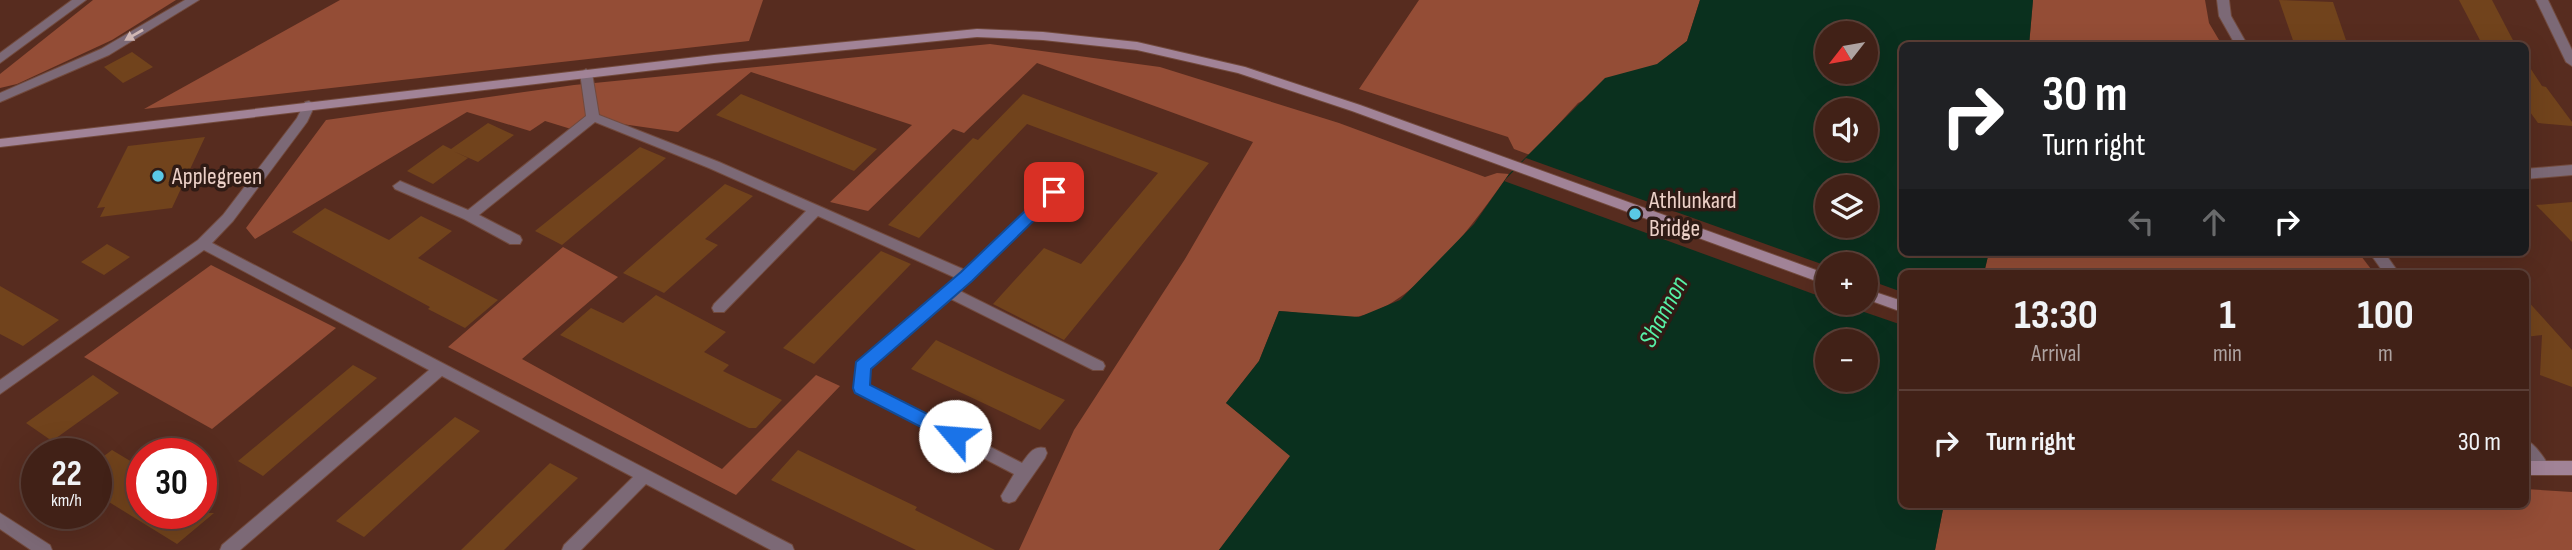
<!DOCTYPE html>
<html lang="en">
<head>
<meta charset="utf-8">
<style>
  :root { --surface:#412117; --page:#4c2e24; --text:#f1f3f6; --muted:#aea3a1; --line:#5a3e36 }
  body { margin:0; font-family:"Sofia Sans Condensed",sans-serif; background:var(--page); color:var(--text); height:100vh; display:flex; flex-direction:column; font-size:26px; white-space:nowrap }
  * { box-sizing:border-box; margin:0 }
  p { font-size:23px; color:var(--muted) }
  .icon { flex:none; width:38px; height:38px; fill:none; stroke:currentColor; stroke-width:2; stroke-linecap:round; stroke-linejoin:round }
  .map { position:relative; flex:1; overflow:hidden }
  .drawer { position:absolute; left:1899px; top:270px; width:630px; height:238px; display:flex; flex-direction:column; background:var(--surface); border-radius:10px; box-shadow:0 7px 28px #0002,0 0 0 2px var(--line) }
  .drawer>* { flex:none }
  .guide { position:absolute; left:1899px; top:42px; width:630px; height:214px; border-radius:10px; box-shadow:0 7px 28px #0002,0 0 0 2px var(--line); background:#202124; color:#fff; overflow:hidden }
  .needle { width:46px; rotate:239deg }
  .buttons { position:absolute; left:1815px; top:21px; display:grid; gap:14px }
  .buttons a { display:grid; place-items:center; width:63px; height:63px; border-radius:50%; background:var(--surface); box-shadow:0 7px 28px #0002,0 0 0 2px var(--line); font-size:35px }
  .speed { position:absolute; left:21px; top:438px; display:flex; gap:14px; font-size:35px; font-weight:700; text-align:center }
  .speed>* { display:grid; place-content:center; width:91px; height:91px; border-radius:50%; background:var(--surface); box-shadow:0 7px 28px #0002,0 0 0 2px var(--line); line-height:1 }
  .speed small { font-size:18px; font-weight:400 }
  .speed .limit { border:10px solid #d22; background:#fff; color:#111 }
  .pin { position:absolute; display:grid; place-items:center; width:60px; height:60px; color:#fff; margin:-30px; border-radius:14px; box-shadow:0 4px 10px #0006 }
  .me { position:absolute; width:77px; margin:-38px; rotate:297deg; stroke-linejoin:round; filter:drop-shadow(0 0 5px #0008) }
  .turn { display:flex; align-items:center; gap:24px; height:147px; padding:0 28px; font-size:32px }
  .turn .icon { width:91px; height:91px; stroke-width:2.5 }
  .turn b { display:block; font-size:49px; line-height:60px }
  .lanes { display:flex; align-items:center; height:66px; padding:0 28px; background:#0003; justify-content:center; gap:35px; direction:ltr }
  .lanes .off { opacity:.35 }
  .eta { display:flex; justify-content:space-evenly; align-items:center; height:119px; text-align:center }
  .eta b { font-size:42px; font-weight:700; line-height:49px }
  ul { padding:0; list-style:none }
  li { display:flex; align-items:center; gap:21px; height:105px; padding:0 28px; border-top:2px solid var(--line) }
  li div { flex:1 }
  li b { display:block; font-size:26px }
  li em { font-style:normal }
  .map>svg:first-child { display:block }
  .green { fill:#944d36 }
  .water { fill:#0a301e; fill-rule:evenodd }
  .pier { fill:#572c1f }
  .building { fill:#71431c }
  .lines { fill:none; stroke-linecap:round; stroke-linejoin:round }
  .minor-casing { stroke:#724a3d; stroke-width:2 }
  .secondary-casing { stroke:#724a3d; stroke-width:2 }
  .minor { fill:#7c6976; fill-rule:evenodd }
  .secondary { fill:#a18397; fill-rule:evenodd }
  .oneway { fill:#d0b7b4 }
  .route { fill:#1a73e8; stroke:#114b97; stroke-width:2 }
  .poi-dot { fill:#5ac8e6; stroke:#2f1b15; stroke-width:2.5 }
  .labels { text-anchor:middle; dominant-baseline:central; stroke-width:7; stroke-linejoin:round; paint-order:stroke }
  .poi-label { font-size:24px; fill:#ecd1c8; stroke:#2f1b15; text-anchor:start }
  .water-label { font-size:26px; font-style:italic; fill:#57f0a6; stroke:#2f1b15 }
</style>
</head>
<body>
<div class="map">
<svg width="2572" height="550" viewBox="0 0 2572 550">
  <rect width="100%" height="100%" fill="#572c1f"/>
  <g class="green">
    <polygon points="93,0 176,0 112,40 17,84 0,88 0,74"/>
    <polygon points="340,0 763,0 749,41 144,109"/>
    <polygon points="1419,0 1700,0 1687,41 1657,65 1578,103 1530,155 1514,149 1508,137 1359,89"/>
    <polygon points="2033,0 2205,0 2209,23 2222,45 2029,46"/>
    <path d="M990 44 1160 67 1339 123 1485 177 1497 173 1509 174C1477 219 1416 305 1360 316 1339 321 1301 312 1279 311L1259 361 1226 403 1291 456 1219 550H1019L1074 430 1185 259 1253 142 1037 63 964 133 953 129 868 211 830 202 912 125 751 72 678 132 587 119 571 129 545 121 530 131 467 112 255 239 246 228 326 120 574 85Z"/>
    <polygon points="563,247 618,277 522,359 722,469 816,375 840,386 736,495 448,347"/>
    <polygon points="1989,252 2358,252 2374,273 1984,273"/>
    <polygon points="211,265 336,328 212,429 84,357"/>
    <polygon points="2525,489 2572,492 2572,550 1935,550 1944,504 2525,504"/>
  </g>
  <path class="water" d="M1700 0H2033L2029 45 1902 46V252H1989L1984 273H1902V504H1944L1935 550H1219L1290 456 1226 403 1259 361 1279 311 1359 317 1400 300 1474 224 1509 174 1605 78 1657 64 1687 41ZM1827 33H1866V72H1827ZM1827 110H1866V149H1827ZM1827 187H1866V226H1827ZM1827 264H1866V303H1827ZM1827 341H1866V380H1827Z"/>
  <g class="pier">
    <polygon points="1526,158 1827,266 1827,299 1504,181"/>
    <polygon points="1866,279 1902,292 1902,325 1838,303 1866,303"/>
  </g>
  <g class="building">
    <polygon points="2279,0 2333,2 2348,46 2295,46"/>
    <polygon points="2459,0 2492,0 2516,46 2483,46"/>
    <polygon points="132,52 153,67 123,83 104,67"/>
    <polygon points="2525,60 2542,86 2546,87 2572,122 2572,126 2538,123 2525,105"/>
    <polygon points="741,94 842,135 877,149 854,171 716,115"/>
    <polygon points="1023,94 1209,163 1064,340 993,304 1044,248 1081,264 1158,173 1027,124 919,238 888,225 973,138 978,140"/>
    <polygon points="488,123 514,135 478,162 453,151 468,158 433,184 407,171 443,145 451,149"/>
    <polygon points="205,137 172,208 100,217 105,207 97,208 128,146"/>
    <polygon points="640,147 666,158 562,245 535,231"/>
    <polygon points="725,184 753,196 705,239 718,245 664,293 623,273"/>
    <polygon points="2572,202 2572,242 2536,205"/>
    <polygon points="325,208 389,240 421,216 452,231 418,258 498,300 465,328 428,309 430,307 292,232"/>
    <polygon points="107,244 130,257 104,275 81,262"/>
    <polygon points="881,251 911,264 814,364 783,348"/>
    <polygon points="0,286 59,320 23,346 0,334"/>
    <polygon points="656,295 726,332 704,352 729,365 723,371 782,400 756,428 749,428 560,335 591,308 623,323"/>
    <polygon points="2525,298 2572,350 2572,387 2540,375 2542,335 2525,337"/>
    <polygon points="936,340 999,370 1065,400 1040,430 911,369"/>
    <polygon points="353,365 377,378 263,476 238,461"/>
    <polygon points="93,375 119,393 52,441 26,423"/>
    <polygon points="455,417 480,431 364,537 336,521"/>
    <polygon points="112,450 142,468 142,513 214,513 177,544 96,494 96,462"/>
    <polygon points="798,450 917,507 915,510 995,550 916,550 771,480"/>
    <polygon points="550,463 578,478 504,550 461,550"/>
  </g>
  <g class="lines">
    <g class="minor-casing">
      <g id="minor">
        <polygon points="72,0 86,0 0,63 0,53"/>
        <polygon points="185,0 199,0 109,55 0,102 0,93 101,49"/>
        <polygon points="2217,0 2229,0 2231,16 2248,46 2236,46 2219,16"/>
        <polygon points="2536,0 2548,0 2572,50 2572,66 2566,62"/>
        <path d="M586 69 592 73 599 115 719 162 965 270 1049 189H1059L1061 192 1059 195 960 291 1103 362 1105 366 1103 370H1093L951 299 869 369V385L1022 463C1028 455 1033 445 1045 448L1047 453 1045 458 1015 501 1009 503 1003 501 1001 496 1014 474 856 392 854 388 857 363 956 278 818 216 724 312H714L712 308 714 304 806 211 709 168 595 122 479 215 520 236 522 240 520 244H510L464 219 395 189 393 186 400 181 468 210 586 116 580 73Z"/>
        <polygon points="309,101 315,105 307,122 233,221 212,243 792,545 794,550 771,550 646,484 581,550 562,550 564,545 633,477 442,376 240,550 220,550 222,545 429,370 204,250 0,394 0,380 198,240 223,215 297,118 305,102"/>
        <polygon points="2572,165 2572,175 2525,179 2525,169"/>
        <polygon points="2369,252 2384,252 2399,273 2384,273"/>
        <path d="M2525 440C2535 443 2545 459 2550 468L2548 473C2538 476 2528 468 2525 458 2524 453 2525 445 2525 440Z"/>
        <polygon points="0,513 50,545 52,550 31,550 0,529"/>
      </g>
    </g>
    <g class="secondary-casing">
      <g id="secondary">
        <polygon points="977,29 1043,32 1137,42 1245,67 1360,105 1827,274 1827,285 1352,111 1238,73 1137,50 1043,40 977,37 714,63 0,147 0,139 714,55"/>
        <polygon points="1866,289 1902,301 1902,312 1866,299"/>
        <rect x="2525" y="461" width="47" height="14"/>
      </g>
    </g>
    <use href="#minor" class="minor"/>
    <use href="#secondary" class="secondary"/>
  </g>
  <defs><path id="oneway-solid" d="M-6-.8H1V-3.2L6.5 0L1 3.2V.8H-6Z" transform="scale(1.75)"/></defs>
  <use class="oneway" href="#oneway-solid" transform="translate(134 35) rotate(150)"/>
  <polygon class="route" points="1054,186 1060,188 1060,195 972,281 871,369 870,385 961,431 963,436 961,441 948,441 855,393 853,388 856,362 961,272 1049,188"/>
  <g class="poi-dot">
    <circle cx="158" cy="176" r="7"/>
    <circle cx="1635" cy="214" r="7"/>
  </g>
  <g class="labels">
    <g class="poi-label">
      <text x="172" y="176">Applegreen</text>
      <text x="1649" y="200">Athlunkard<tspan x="1649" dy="28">Bridge</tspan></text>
    </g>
    <g class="water-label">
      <text transform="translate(1664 312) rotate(-62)">Shannon</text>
    </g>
  </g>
</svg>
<div class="buttons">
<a><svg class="needle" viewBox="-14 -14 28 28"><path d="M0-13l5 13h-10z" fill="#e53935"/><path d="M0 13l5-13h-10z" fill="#aea3a1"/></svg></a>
<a><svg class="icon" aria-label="sound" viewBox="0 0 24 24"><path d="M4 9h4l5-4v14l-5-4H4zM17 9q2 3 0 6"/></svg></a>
<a><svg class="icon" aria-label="layers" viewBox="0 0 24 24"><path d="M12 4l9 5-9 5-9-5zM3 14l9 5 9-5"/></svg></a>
<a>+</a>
<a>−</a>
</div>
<div class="speed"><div>22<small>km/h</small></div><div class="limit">30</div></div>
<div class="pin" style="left:1054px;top:192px;background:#d93025"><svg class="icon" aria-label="arrive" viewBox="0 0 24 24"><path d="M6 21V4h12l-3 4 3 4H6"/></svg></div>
<svg class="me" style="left:955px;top:436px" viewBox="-20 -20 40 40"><circle r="19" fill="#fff"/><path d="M0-13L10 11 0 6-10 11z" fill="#1a73e8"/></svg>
<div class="guide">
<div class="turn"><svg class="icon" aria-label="right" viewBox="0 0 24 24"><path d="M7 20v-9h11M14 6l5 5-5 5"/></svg><div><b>30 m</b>Turn right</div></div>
<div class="lanes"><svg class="icon off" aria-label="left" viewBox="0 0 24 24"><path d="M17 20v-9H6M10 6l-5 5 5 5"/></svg><svg class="icon off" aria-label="ahead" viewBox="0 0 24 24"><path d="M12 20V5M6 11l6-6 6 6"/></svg><svg class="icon" aria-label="right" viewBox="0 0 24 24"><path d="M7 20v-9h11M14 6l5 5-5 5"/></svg></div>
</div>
<section class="drawer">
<div class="eta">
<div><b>13:30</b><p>Arrival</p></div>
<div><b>1</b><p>min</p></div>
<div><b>100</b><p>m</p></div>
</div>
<ul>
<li><svg class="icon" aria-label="right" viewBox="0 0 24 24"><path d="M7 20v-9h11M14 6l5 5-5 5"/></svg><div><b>Turn right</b></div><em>30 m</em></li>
</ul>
</section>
</div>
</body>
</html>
